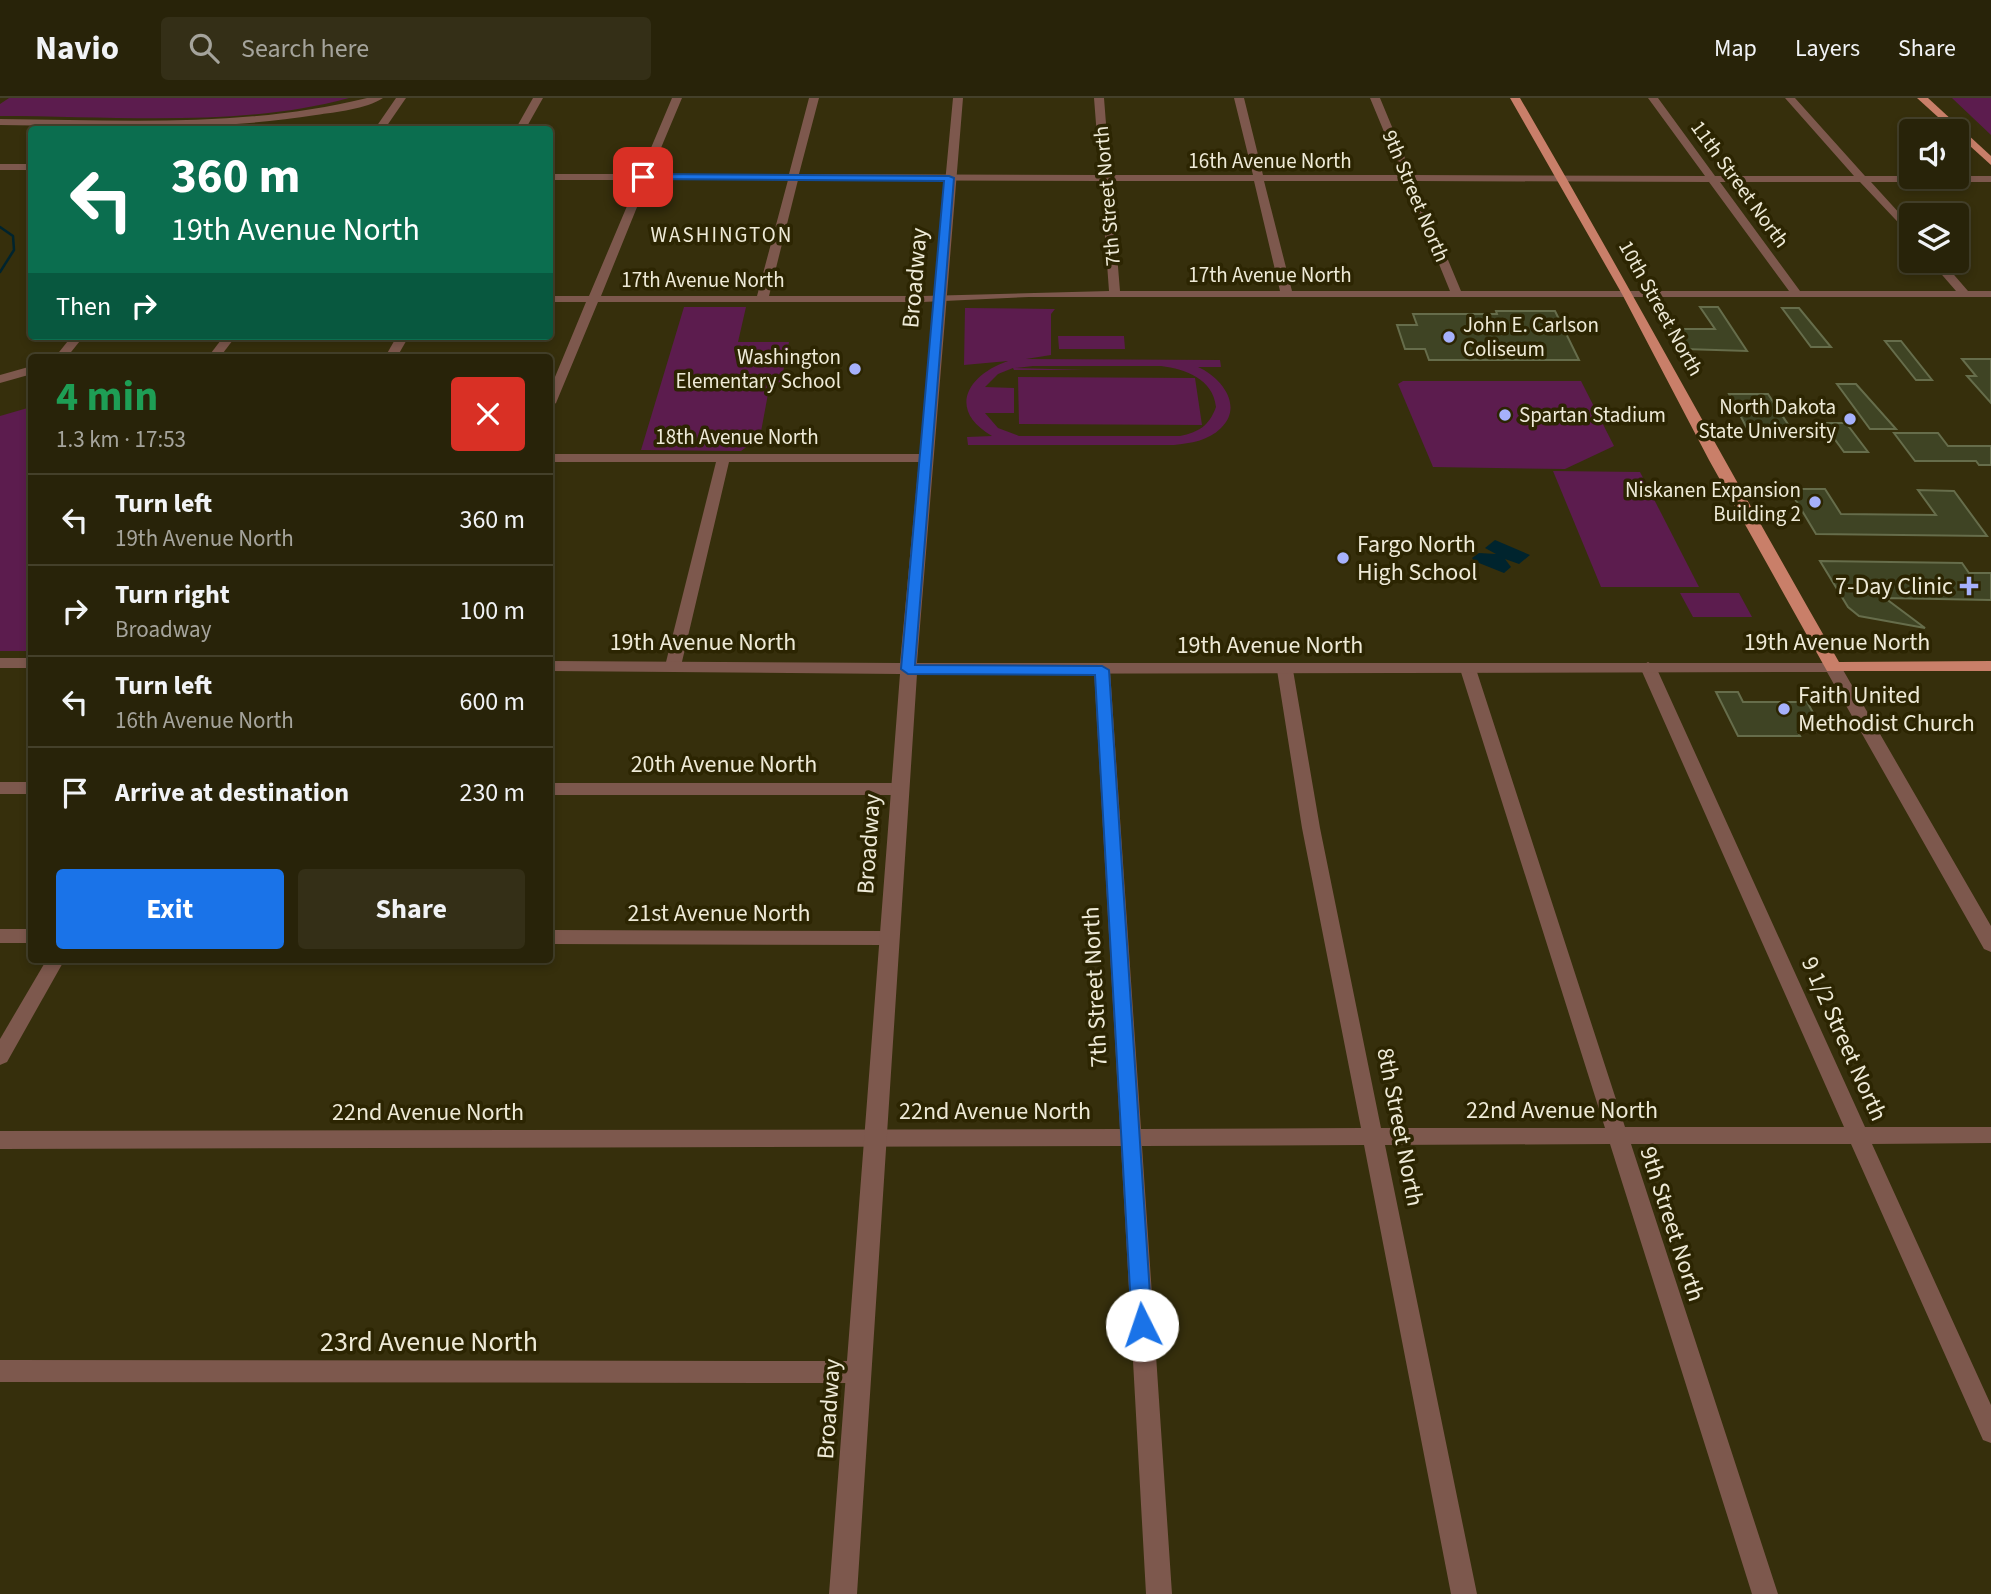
<!DOCTYPE html>
<html lang="en">
<head>
<meta charset="utf-8">
<style>
  :root { --surface:#282309; --page:#342f17; --text:#f1f3f6; --muted:#a5a49c; --line:#44402a; --accent:#1a73e8 }
  body { margin:0; font-family:"Source Sans 3",sans-serif; background:var(--page); color:var(--text); height:100vh; display:flex; flex-direction:column; font-size:26px; white-space:nowrap }
  * { box-sizing:border-box; margin:0 }
  p { font-size:23px; color:var(--muted) }
  .icon { flex:none; width:38px; height:38px; fill:none; stroke:currentColor; stroke-width:2; stroke-linecap:round; stroke-linejoin:round }
  .map { position:relative; flex:1; overflow:hidden }
  .drawer { position:absolute; left:28px; top:256px; width:525px; height:609px; display:flex; flex-direction:column; background:var(--surface); border-radius:7px; box-shadow:0 4px 10px #0003,0 0 0 2px var(--line) }
  .drawer>* { flex:none }
  .top-card { position:absolute; left:28px; top:28px; width:525px; height:214px; border-radius:7px; box-shadow:0 4px 10px #0003,0 0 0 2px var(--line); background:#0b6e4f; color:#fff; overflow:hidden }
  .fabs { position:absolute; left:1899px; top:21px; display:grid; gap:14px }
  .fabs a { display:grid; place-items:center; width:70px; height:70px; border-radius:7px; background:var(--surface); box-shadow:0 4px 10px #0003,0 0 0 2px var(--line); font-size:35px }
  .pin { position:absolute; display:grid; place-items:center; width:60px; height:60px; color:#fff; margin:-30px; border-radius:14px; box-shadow:0 4px 10px #0006 }
  .me { position:absolute; width:77px; margin:-38px; rotate:356deg; stroke-linejoin:round; filter:drop-shadow(0 0 5px #0008) }
  .turn { display:flex; align-items:center; gap:24px; height:147px; padding:0 28px; font-size:32px }
  .turn .icon { width:91px; height:91px; stroke-width:2.5 }
  .turn b { display:block; font-size:49px; line-height:60px }
  .then { display:flex; align-items:center; height:66px; padding:0 28px; background:#0003; gap:14px; font-size:26px }
  .round { display:grid; place-items:center; flex:none; width:74px; height:74px; border-radius:7px; background:var(--page) }
  .overview { display:flex; align-items:center; justify-content:space-between; height:119px; padding:0 28px }
  h1 { font-size:42px; font-weight:700; line-height:52px; color:#1e9e55 }
  .action { display:flex; gap:14px; margin-top:auto; padding:14px 28px }
  .action a { flex:1; height:80px; border-radius:7px; background:var(--accent); color:#fff; font-size:28px; font-weight:700; line-height:80px; text-align:center }
  .action a+a { background:var(--page); color:var(--text) }
  ul { padding:0; list-style:none }
  li { display:flex; align-items:center; gap:21px; height:91px; padding:0 28px; border-top:2px solid var(--line) }
  li div { flex:1 }
  li b { display:block; font-size:26px }
  li em { font-style:normal }
  header { display:flex; align-items:center; gap:42px; box-sizing:border-box; height:98px; padding:0 35px; background:var(--surface); border-bottom:2px solid var(--line) }
  header strong { font-size:33px }
  nav { display:flex; gap:38px; margin-inline-start:auto; font-size:24px }
  .search { width:490px; height:63px; background:var(--page); display:flex; align-items:center; gap:18px; box-sizing:border-box; padding:0 24px; border-radius:7px; color:var(--muted); font-size:26px }
  .map>svg:first-child { display:block }
  .green { fill:#5c1c4e; fill-rule:evenodd }
  .water { fill:#00242e }
  .lines { fill:none; stroke-linecap:round; stroke-linejoin:round }
  .stream { stroke:#00242e; stroke-width:2.5 }
  .building { fill:#3f4424; stroke:#666d4b; stroke-width:2 }
  .minor { fill:#7d584d; fill-rule:evenodd }
  .tertiary { fill:#7d584d; fill-rule:evenodd }
  .primary { fill:#c97f69; fill-rule:evenodd }
  .route { fill:#1a73e8; stroke:#114b97; stroke-width:2 }
  .poi-dot { fill:#a6b1fc; stroke:#2c2502; stroke-width:2.5 }
  .labels { text-anchor:middle; dominant-baseline:central; stroke-width:7; stroke-linejoin:round; paint-order:stroke }
  .far-street-label { font-size:21px; fill:#eeead7; stroke:#2c2502 }
  .far-neighbourhood-label { font-size:21px; letter-spacing:2px; fill:#eeead7; stroke:#2c2502 }
  .far-poi-label { font-size:21px; fill:#eeead7; stroke:#2c2502; text-anchor:end }
  .street-label { font-size:24px; fill:#eeead7; stroke:#2c2502 }
  .poi-label { font-size:24px; fill:#eeead7; stroke:#2c2502; text-anchor:start }
  .near-street-label { font-size:28px; fill:#eeead7; stroke:#2c2502 }
</style>
</head>
<body>
<header>
<strong>Navio</strong>
<div class="search"><svg class="icon" aria-label="search" viewBox="0 0 24 24"><circle cx="10" cy="10" r="6"/><path d="M15 15l6 6"/></svg>Search here</div>
<nav><a>Map</a><a>Layers</a><a>Share</a></nav>
</header>
<div class="map">
<svg width="1991" height="1496" viewBox="0 0 1991 1496">
  <rect width="100%" height="100%" fill="#362f0c"/>
  <g class="green">
    <path d="M9 0H349C240 30 113 18 0 18V6Z"/>
    <polygon points="1952,0 1991,0 1991,37"/>
    <polygon points="684,209 746,209 738,244 789,244 781,284 770,285 760,339 741,353 641,352"/>
    <path d="M965 210 1055 211 1051 216V257L1026 261 1220 262 1221 269H1198C1221 279 1244 308 1221 330 1208 343 1191 345 1174 347H968L967 339 992 338C947 312 967 277 1008 263L964 267ZM1033 268H1161C1186 271 1213 281 1216 309 1209 328 1199 334 1180 338H1019L998 330 985 315H1014V290L985 289 998 276 1013 270 1014 272H1086L1015 270Z"/>
    <polygon points="1058,238 1124,238 1125,251 1059,251"/>
    <polygon points="1018,279 1195,280 1202,327 1019,326"/>
    <polygon points="1403,283 1581,283 1614,348 1565,371 1433,369 1398,286"/>
    <polygon points="31,309 31,553 0,553 0,318"/>
    <polygon points="1553,373 1640,374 1699,489 1601,489"/>
    <polygon points="1680,495 1739,495 1752,519 1693,519"/>
  </g>
  <polygon class="water" points="1495,442 1530,457 1519,466 1505,461 1511,469 1504,475 1474,463 1472,460 1479,455 1496,456 1485,450"/>
  <g class="lines">
    <polyline class="stream" points="0,129 13,138 14,152 0,174"/>
  </g>
  <g class="building">
    <polygon points="1700,209 1718,209 1747,253 1684,251 1671,231 1715,231"/>
    <polygon points="1782,210 1799,210 1831,249 1811,249"/>
    <polygon points="1496,213 1555,213 1579,262 1429,262 1425,251 1405,251 1397,227 1417,227 1413,216 1497,216"/>
    <polygon points="1885,243 1901,243 1932,282 1916,282"/>
    <polygon points="1962,261 1991,261 1991,305 1967,278 1976,278"/>
    <polygon points="1837,286 1856,286 1896,331 1870,331"/>
    <polygon points="1729,296 1768,296 1795,337 1750,336"/>
    <polygon points="1823,325 1846,325 1868,354 1844,354"/>
    <polygon points="1894,335 1938,335 1948,348 1991,348 1991,367 1979,367 1976,363 1915,363"/>
    <polygon points="1789,391 1825,391 1841,416 1936,417 1918,392 1954,393 1987,438 1816,436"/>
    <polygon points="1820,463 1962,465 1969,475 1991,475 1991,502 1885,500 1925,530 1859,518 1848,509"/>
    <polygon points="1716,594 1738,594 1743,604 1807,604 1824,634 1798,634 1800,638 1738,638"/>
  </g>
  <g class="lines">
    <g class="minor">
      <path d="M367 0H383C366 11 336 14 316 17 211 34 105 28 0 27V21C123 22 246 30 367 0Z"/>
      <polygon points="396,0 406,0 384,32 374,32"/>
      <polygon points="533,0 543,0 525,32 515,32"/>
      <path d="M672 0H682L650 76H789L809 0H819L799 76 1100 77 1094 0H1104L1110 77H1253L1234 0H1244L1263 77H1402L1370 0H1380L1412 77 1705 78 1648 0H1658L1715 78H1854L1785 0H1795L1865 78H1991V84H1871L1911 128V138L1860 84H1720L1800 193H1956L1930 163H1942L1968 193H1991V199H1029L923 204H598L556 305 550 309V291L586 204H550V198H589L638 82H550V76H640ZM648 82H788L757 198H601ZM798 82 1101 83 1109 193 923 198H769ZM1111 83H1254L1280 193H1120ZM1264 83H1405L1450 193H1292ZM1415 83 1709 84 1789 193H1461Z"/>
      <rect x="0" y="66" width="32" height="6"/>
      <polygon points="72,238 84,238 67,259 55,259"/>
      <polygon points="224,238 236,238 220,259 208,259"/>
      <polygon points="397,238 409,238 397,259 385,259"/>
      <polygon points="32,268 32,276 0,285 0,277"/>
      <polygon points="550,356 925,356 932,360 925,364 729,364 681,568 673,573 665,568 716,364 550,364"/>
      <polygon points="1648,564 1656,569 1865,1029 1991,1029 1991,1045 1872,1046 1991,1307 1991,1345 1983,1342 1851,1046 1631,1046 1778,1496 1752,1496 1610,1046 1385,1047 1477,1496 1451,1496 1364,1047 1142,1048 1172,1496 1146,1496 1121,1048 0,1051 0,1033 1120,1031 1094,572 1102,567 1110,572 1141,1031 1361,1030 1302,730 1277,572 1285,567 1293,572 1320,730 1381,1030 1605,1030 1460,571 1468,566 1476,571 1625,1029 1844,1029 1640,569"/>
      <rect x="0" y="684" width="32" height="12"/>
      <polygon points="550,685 899,685 907,691 899,697 550,697"/>
      <rect x="0" y="831" width="32" height="14"/>
      <polygon points="550,832 888,833 895,835 897,840 895,845 888,847 550,846"/>
      <polygon points="47,861 65,861 7,964 0,967 0,941"/>
      <polygon points="0,1262 858,1263 866,1266 870,1274 866,1282 858,1285 0,1284"/>
    </g>
    <g class="tertiary">
      <polygon points="953,0 963,0 917,565 1839,565 1991,828 1991,854 1984,851 1827,574 917,576 857,1496 829,1496 900,576 550,573 550,563 900,565"/>
      <rect x="0" y="560" width="32" height="10"/>
    </g>
    <g class="primary">
      <path d="M1510 0H1520C1629 187 1731 376 1839 564L1991 563V573H1827L1709 362 1622 196Z"/>
      <polygon points="1917,0 1928,0 1991,58 1991,67"/>
    </g>
  </g>
  <polygon class="route" points="643,76 949,78 954,80 915,567 1102,568 1109,572 1152,1227 1149,1234 1142,1237 1135,1234 1132,1227 1095,577 908,576 901,571 944,83 640,81"/>
  <g class="poi-dot">
    <circle cx="1449" cy="239" r="7"/>
    <circle cx="855" cy="271" r="7"/>
    <circle cx="1505" cy="317" r="7"/>
    <circle cx="1850" cy="321" r="7"/>
    <circle cx="1815" cy="404" r="7"/>
    <circle cx="1343" cy="460" r="7"/>
    <path d="M1965.5 477.5h7v7h7v7h-7v7h-7v-7h-7v-7h7z"/>
    <circle cx="1784" cy="611" r="7"/>
  </g>
  <g class="labels">
    <g class="far-street-label">
      <text x="1270" y="63">16th Avenue North</text>
      <text transform="translate(1740 86) rotate(54)">11th Street North</text>
      <text transform="translate(1107 98) rotate(-95)">7th Street North</text>
      <text transform="translate(1416 98) rotate(67)">9th Street North</text>
      <text x="1270" y="177">17th Avenue North</text>
      <text x="703" y="182">17th Avenue North</text>
      <text transform="translate(1661 210) rotate(61)">10th Street North</text>
      <text x="737" y="339">18th Avenue North</text>
    </g>
    <g class="far-neighbourhood-label">
      <text x="722" y="137">WASHINGTON</text>
    </g>
    <g class="far-poi-label">
      <text x="1463" y="227" text-anchor="start">John E. Carlson<tspan x="1463" dy="24">Coliseum</tspan></text>
      <text x="841" y="259">Washington<tspan x="841" dy="24">Elementary School</tspan></text>
      <text x="1836" y="309">North Dakota<tspan x="1836" dy="24">State University</tspan></text>
      <text x="1519" y="317" text-anchor="start">Spartan Stadium</text>
      <text x="1801" y="392">Niskanen Expansion<tspan x="1801" dy="24">Building 2</tspan></text>
    </g>
    <g class="street-label">
      <text transform="translate(915 180) rotate(-85)">Broadway</text>
      <text x="703" y="544">19th Avenue North</text>
      <text x="1837" y="544">19th Avenue North</text>
      <text x="1270" y="547">19th Avenue North</text>
      <text x="724" y="666">20th Avenue North</text>
      <text transform="translate(869 746) rotate(-86)">Broadway</text>
      <text x="719" y="815">21st Avenue North</text>
      <text transform="translate(1095 889) rotate(-93)">7th Street North</text>
      <text transform="translate(1844 941) rotate(66)">9 1/2 Street North</text>
      <text x="1562" y="1012">22nd Avenue North</text>
      <text x="995" y="1013">22nd Avenue North</text>
      <text x="428" y="1014">22nd Avenue North</text>
      <text transform="translate(1400 1029) rotate(79)">8th Street North</text>
      <text transform="translate(1672 1126) rotate(72)">9th Street North</text>
      <text transform="translate(829 1311) rotate(-86)">Broadway</text>
    </g>
    <g class="poi-label">
      <text x="1357" y="446">Fargo North<tspan x="1357" dy="28">High School</tspan></text>
      <text x="1953" y="488" text-anchor="end">7-Day Clinic</text>
      <text x="1798" y="597">Faith United<tspan x="1798" dy="28">Methodist Church</tspan></text>
    </g>
    <g class="near-street-label">
      <text x="429" y="1244">23rd Avenue North</text>
    </g>
  </g>
</svg>
<div class="fabs">
<a><svg class="icon" aria-label="sound" viewBox="0 0 24 24"><path d="M4 9h4l5-4v14l-5-4H4zM17 9q2 3 0 6"/></svg></a>
<a><svg class="icon" aria-label="layers" viewBox="0 0 24 24"><path d="M12 4l9 5-9 5-9-5zM3 14l9 5 9-5"/></svg></a>
</div>
<div class="pin" style="left:643px;top:79px;background:#d93025"><svg class="icon" aria-label="arrive" viewBox="0 0 24 24"><path d="M6 21V4h12l-3 4 3 4H6"/></svg></div>
<svg class="me" style="left:1142px;top:1227px" viewBox="-20 -20 40 40"><circle r="19" fill="#fff"/><path d="M0-13L10 11 0 6-10 11z" fill="#1a73e8"/></svg>
<div class="top-card">
<div class="turn"><svg class="icon" aria-label="left" viewBox="0 0 24 24"><path d="M17 20v-9H6M10 6l-5 5 5 5"/></svg><div><b>360 m</b>19th Avenue North</div></div>
<div class="then">Then<svg class="icon" aria-label="right" viewBox="0 0 24 24"><path d="M7 20v-9h11M14 6l5 5-5 5"/></svg></div>
</div>
<section class="drawer">
<div class="overview"><div><h1>4 min</h1><p>1.3 km · 17:53</p></div><a class="round" style="background:#d93025;color:#fff"><svg class="icon" aria-label="close" viewBox="0 0 24 24"><path d="M6 6l12 12M18 6L6 18"/></svg></a></div>
<ul>
<li><svg class="icon" aria-label="left" viewBox="0 0 24 24"><path d="M17 20v-9H6M10 6l-5 5 5 5"/></svg><div><b>Turn left</b><p>19th Avenue North</p></div><em>360 m</em></li>
<li><svg class="icon" aria-label="right" viewBox="0 0 24 24"><path d="M7 20v-9h11M14 6l5 5-5 5"/></svg><div><b>Turn right</b><p>Broadway</p></div><em>100 m</em></li>
<li><svg class="icon" aria-label="left" viewBox="0 0 24 24"><path d="M17 20v-9H6M10 6l-5 5 5 5"/></svg><div><b>Turn left</b><p>16th Avenue North</p></div><em>600 m</em></li>
<li><svg class="icon" aria-label="arrive" viewBox="0 0 24 24"><path d="M6 21V4h12l-3 4 3 4H6"/></svg><div><b>Arrive at destination</b></div><em>230 m</em></li>
</ul>
<div class="action"><a>Exit</a><a>Share</a></div>
</section>
</div>
</body>
</html>
